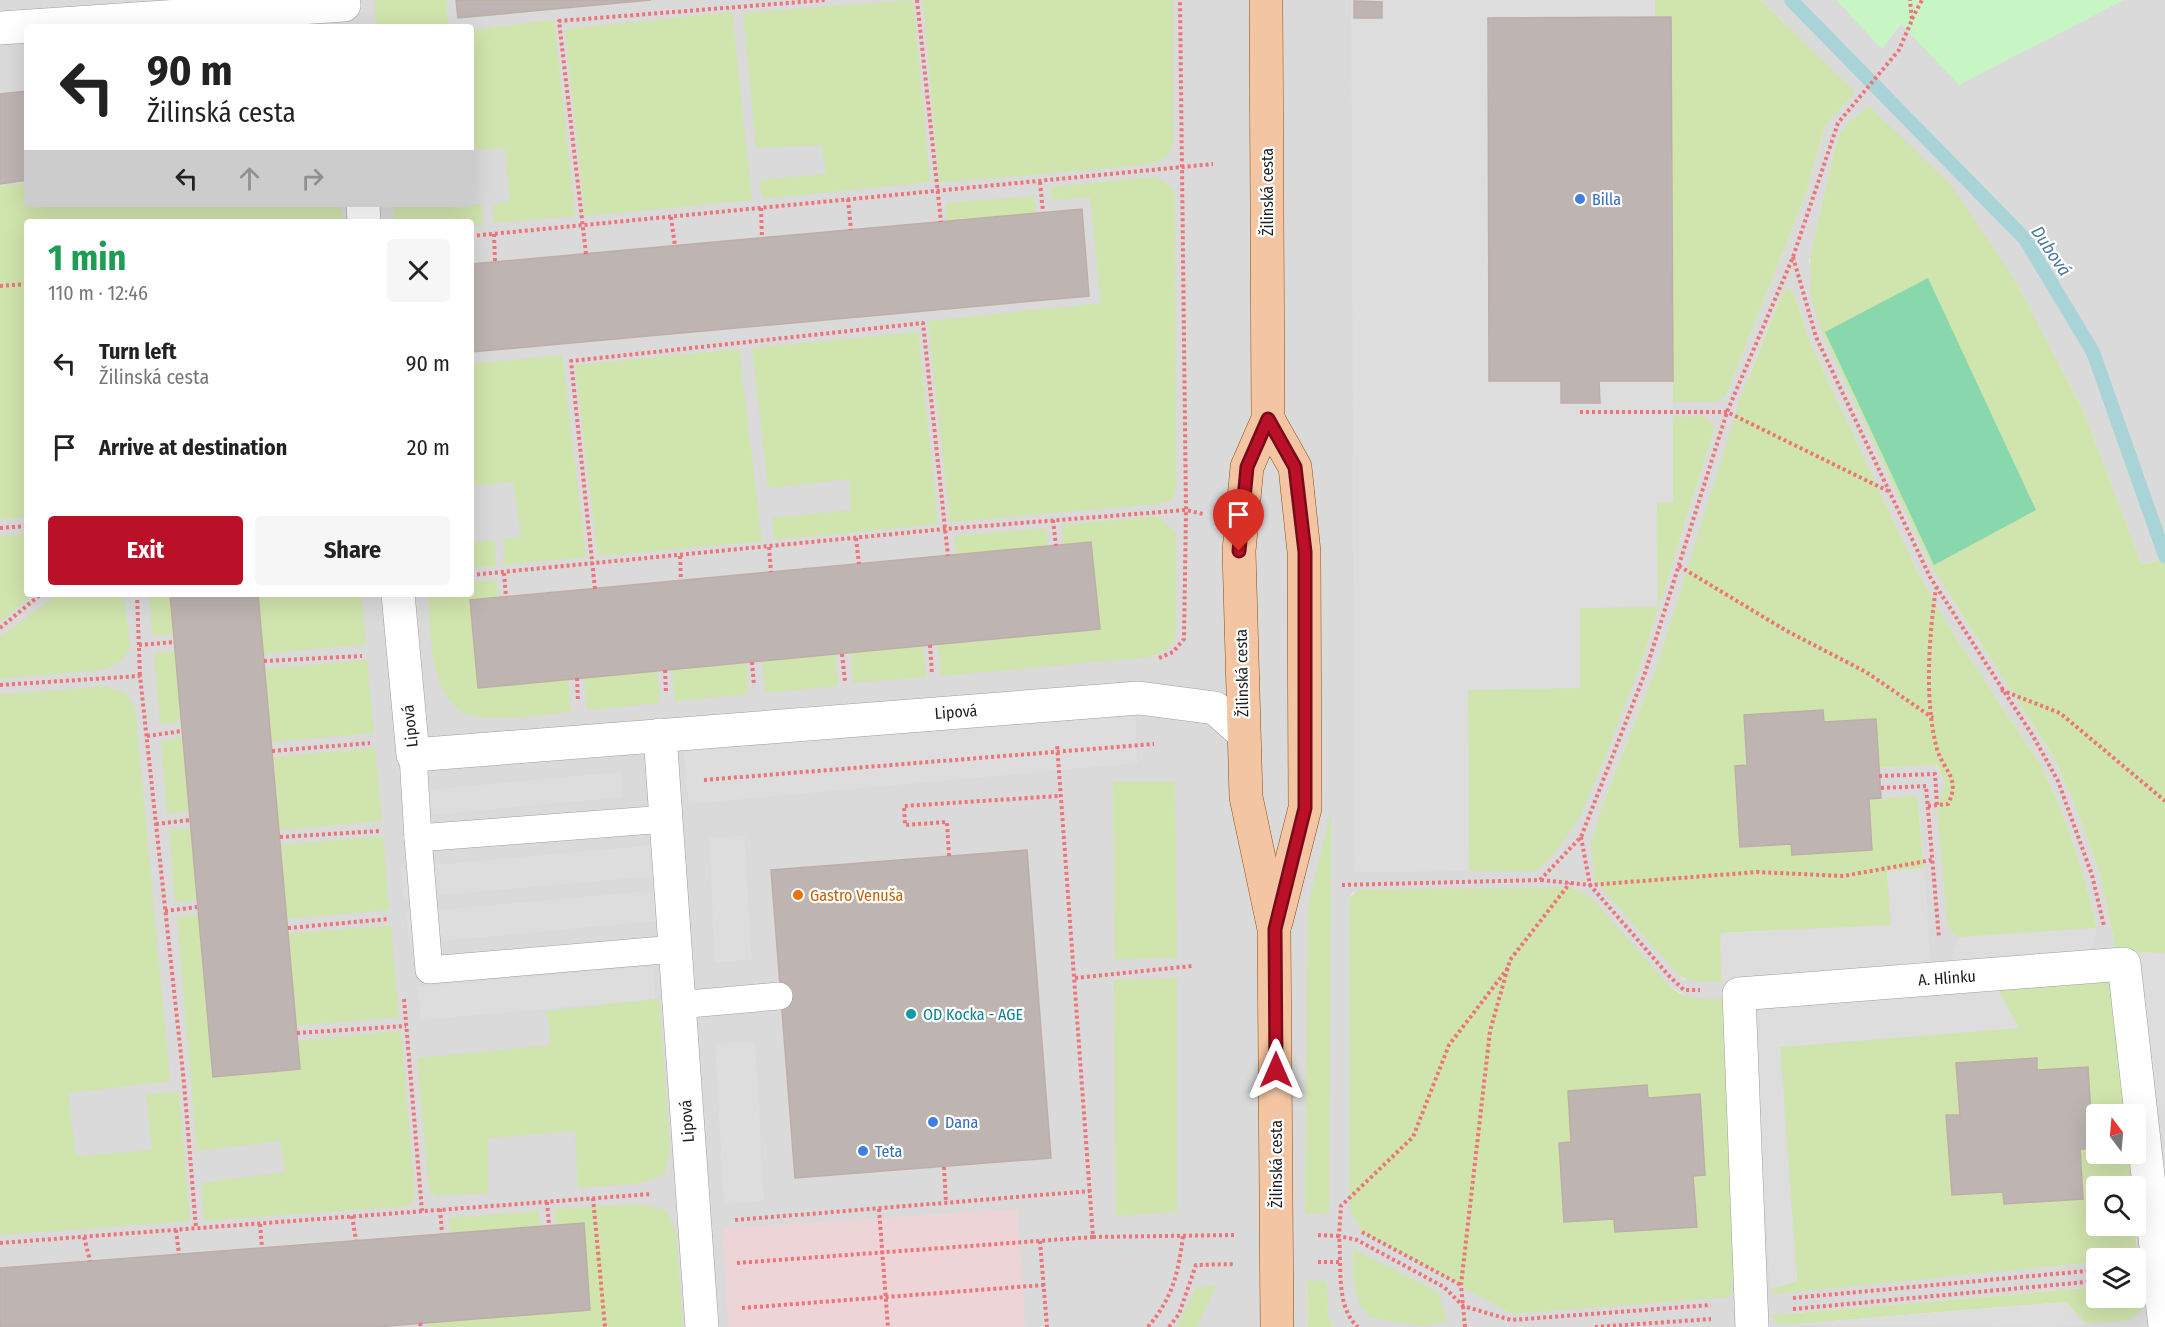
<!DOCTYPE html>
<html lang="en">
<head>
<meta charset="utf-8">
<style>
  :root { --surface:#fff; --page:#f6f6f6; --text:#222; --muted:#767676; --accent:#ba1028 }
  body { margin:0; font-family:"Fira Sans Condensed",sans-serif; background:var(--page); color:var(--text); height:100vh; display:flex; flex-direction:column; font-size:22px; white-space:nowrap }
  * { box-sizing:border-box; margin:0 }
  p { font-size:20px; color:var(--muted) }
  .icon { flex:none; width:33px; height:33px; fill:none; stroke:currentColor; stroke-width:2; stroke-linecap:round; stroke-linejoin:round }
  .map { position:relative; flex:1; overflow:hidden }
  .drawer { position:absolute; left:24px; top:219px; width:450px; height:378px; display:flex; flex-direction:column; background:var(--surface); border-radius:6px; box-shadow:0 6px 24px #0002 }
  .drawer>* { flex:none }
  .top-card { position:absolute; left:24px; top:24px; width:450px; height:183px; border-radius:6px; box-shadow:0 6px 24px #0002; background:#fff; color:var(--text); overflow:hidden }
  .needle { width:39px; rotate:344deg }
  .tools { position:absolute; left:2086px; top:1104px; display:grid; gap:12px }
  .tools a { display:grid; place-items:center; width:60px; height:60px; border-radius:6px; background:var(--surface); box-shadow:0 6px 24px #0002; font-size:30px }
  .pin { position:absolute; display:grid; place-items:center; width:51px; height:51px; color:#fff; margin:-62px -26px; border-radius:50% 50% 50% 0; rotate:-45deg; box-shadow:0 0 6px #0007 }
  .pin .icon { rotate:45deg }
  .me { position:absolute; width:66px; margin:-33px; rotate:0deg; stroke-linejoin:round; filter:drop-shadow(0 0 4px #0008) }
  .turn { display:flex; align-items:center; gap:21px; height:126px; padding:0 24px; font-size:27px }
  .turn .icon { width:78px; height:78px; stroke-width:2.5 }
  .turn b { display:block; font-size:42px; line-height:51px }
  .lanes { display:flex; align-items:center; height:57px; padding:0 24px; background:#0003; justify-content:center; gap:30px; direction:ltr }
  .lanes .off { opacity:.35 }
  .round { display:grid; place-items:center; flex:none; width:63px; height:63px; border-radius:6px; background:var(--page) }
  .headline { display:flex; align-items:center; justify-content:space-between; height:102px; padding:0 24px }
  h1 { font-size:36px; font-weight:700; line-height:45px; color:#1e9e55 }
  .primary-button { display:flex; gap:12px; margin-top:auto; padding:12px 24px }
  .primary-button a { flex:1; height:69px; border-radius:6px; background:var(--accent); color:#fff; font-size:24px; font-weight:700; line-height:69px; text-align:center }
  .primary-button a+a { background:var(--page); color:var(--text) }
  ul { padding:0; list-style:none }
  li { display:flex; align-items:center; gap:18px; height:84px; padding:0 24px }
  li div { flex:1 }
  li b { display:block; font-size:22px }
  li em { font-style:normal }
  .map>svg:first-child { display:block }
  .residential { fill:#dbdada; fill-rule:evenodd }
  .commercial { fill:#edd4d7 }
  .grass { fill:#d0e4ad }
  .park { fill:#c7f5c4 }
  .pitch { fill:#88d7ad }
  .parking { fill:#ddd }
  .lines { fill:none; stroke-linecap:round; stroke-linejoin:round }
  .stream { stroke:#a8d4d8; stroke-width:14 }
  .building { fill:#beb4b1; stroke:#beaea7; stroke-width:1.5 }
  .service-casing { stroke:#9e9e9e; stroke-width:28 }
  .minor-casing { stroke:#9e9e9e; stroke-width:34 }
  .primary-casing { stroke:#8b4f0c; stroke-width:34 }
  .path { stroke:#ee7479; stroke-width:4; stroke-dasharray:3 3; stroke-linecap:butt }
  .service { stroke:#fff; stroke-width:27 }
  .minor { stroke:#fff; stroke-width:33 }
  .primary { stroke:#f4c5a2; stroke-width:33 }
  .route-casing { stroke:#790a1a; stroke-width:15 }
  .route { stroke:#ba1028; stroke-width:10 }
  .shop-dot { fill:#3f7fe0; stroke:#fff; stroke-width:2 }
  .food-dot { fill:#e8710a; stroke:#fff; stroke-width:2 }
  .culture-dot { fill:#0f9aa8; stroke:#fff; stroke-width:2 }
  .labels { text-anchor:middle; dominant-baseline:central; stroke-width:4.5; stroke-linejoin:round; paint-order:stroke }
  .street-label { font-size:16px; fill:#1d1d1d; stroke:#fff }
  .shop-label { font-size:16px; fill:#366cbe; stroke:#fff; text-anchor:start }
  .food-label { font-size:16px; fill:#c56008; stroke:#fff; text-anchor:start }
  .culture-label { font-size:16px; fill:#0d838f; stroke:#fff; text-anchor:start }
  .water-label { font-size:18px; font-style:italic; fill:#4c7b96; stroke:#fff }
</style>
</head>
<body>
<div class="map">
<svg width="2165" height="1327" viewBox="0 0 2165 1327">
  <rect width="100%" height="100%" fill="#eee9e4"/>
  <path class="residential" d="M0 0H1655V17H1671L1673 402 1726 396 1805 196 1825 126 1854 92 1761 0H2165V558L2142 565 2084 412 2015 280 1837 139 1809 261 1931 566 2053 756 2072 798 2100 874 2116 952 2165 953V1327H1333L1328 1315 1326 1281H1307L1308 1327H0ZM27 27H471V204H27ZM27 222H471V594H27ZM1788 287 1794 294 1809 339 1918 573 1950 628 2041 765 2059 804 2085 879 2097 928 1937 810 1945 784 1936 765 1879 768 1876 719 1825 722 1823 710 1743 715 1747 764 1735 766 1740 847 1790 844 1792 855 1872 850 1869 799 1917 797 1924 867 1684 980 1595 881 1602 806 1657 665 1750 373 1781 296ZM1715 427 1642 661 1581 814 1537 871H1469ZM1353 892 1669 986 1692 999H1722L1512 1314 1461 1285 1350 1209V897ZM2115 979 2132 1186H2136L2137 1258H2133H2136V1283H2142V1310L1776 1323 1773 1315 2097 1287V1262L1772 1293Z"/>
  <polygon class="commercial" points="1018,1209 1025,1327 728,1327 722,1228"/>
  <g class="grass">
    <polygon points="374,0 446,0 448,27 376,27"/>
    <polygon points="913,0 930,182 762,199 760,180 826,174 821,145 756,148 743,13"/>
    <polygon points="923,0 1173,0 1173,145 1167,156 1152,164 939,183"/>
    <polygon points="1655,0 1761,0 1855,92 1825,126 1805,196 1726,396 1714,402 1673,402 1671,18 1655,17"/>
    <polygon points="732,12 752,200 585,216 565,29"/>
    <polygon points="554,20 575,216 493,223 493,205 510,201 505,148 471,150 471,30"/>
    <polygon points="1869,106 1951,185 2015,280 2084,412 2142,565 2165,558 2165,953 2116,952 2100,874 2072,798 2053,756 1931,566 1822,333 1811,297 1810,256 1837,139 1849,122"/>
    <polygon points="1153,177 1165,182 1175,191 1176,488 1173,499 1159,504 950,522 928,321 1101,303 1090,197 1052,200 1051,187"/>
    <polygon points="27,183 27,204 341,204 343,222 27,222 27,517 0,519 0,186"/>
    <polygon points="1034,196 1036,213 947,221 946,203"/>
    <polygon points="392,204 482,204 483,225 471,226 471,222 395,222"/>
    <path d="M1788 287 1794 294 1809 339 1918 573 1950 628 2041 765 2059 804 2085 879 2097 928 1959 937 1948 928 1937 809 1945 784 1937 765 1879 768 1824 722 1823 710 1743 715 1747 765 1735 766 1740 847 1791 844 1792 855 1872 850 1869 799 1917 796 1924 868 1887 871 1891 925 1721 933 1722 982C1706 982 1689 985 1677 973L1595 881 1591 843 1602 806 1657 665 1741 397 1781 296Z"/>
    <polygon points="918,332 938,524 774,540 772,518 851,510 849,479 768,488 752,348"/>
    <polygon points="739,349 762,541 598,556 575,365"/>
    <polygon points="562,355 586,557 503,565 504,539 521,536 513,482 471,486 471,364"/>
    <polygon points="1704,416 1715,427 1642,661 1600,770 1581,814 1560,847 1537,871 1469,871 1468,689 1580,688 1580,608 1657,503 1673,502 1673,417"/>
    <path d="M1158 516 1176 533V633C1173 648 1163 652 1150 657L941 676 938 645 1099 629 1091 542 1063 544 1062 525Z"/>
    <polygon points="1046,528 1048,546 956,555 955,536"/>
    <polygon points="27,534 27,594 34,594 0,622 0,536"/>
    <polygon points="494,540 496,566 471,568 471,542"/>
    <path d="M497 580 498 597 470 600 478 688 568 679 571 712C546 714 487 724 465 713 428 695 431 629 428 594H471V582Z"/>
    <polygon points="58,594 124,594 130,648 121,661 103,670 0,679 0,637"/>
    <polygon points="149,594 170,594 173,634 152,636"/>
    <polygon points="258,594 361,594 366,644 263,654"/>
    <polygon points="923,646 926,677 853,683 851,653"/>
    <polygon points="175,651 181,722 160,724 154,653"/>
    <polygon points="835,655 838,686 765,693 762,661"/>
    <polygon points="367,660 374,733 271,742 265,669"/>
    <polygon points="746,662 749,694 675,701 672,670"/>
    <polygon points="657,671 660,703 587,710 584,678"/>
    <polygon points="105,686 125,693 135,707 170,1081 68,1093 76,1156 152,1150 146,1094 179,1092 190,1221 0,1235 0,695"/>
    <polygon points="182,738 189,811 167,814 161,741"/>
    <polygon points="375,748 382,821 279,830 273,757"/>
    <polygon points="1113,782 1175,782 1177,958 1115,959"/>
    <polygon points="1331,812 1329,1213 1305,1214 1308,905"/>
    <polygon points="190,828 197,900 175,902 169,830"/>
    <polygon points="383,836 389,910 287,919 281,845"/>
    <path d="M1570 887 1591 897 1669 986C1687 1000 1701 999 1722 999L1738 1206 1731 1297 1512 1314 1362 1232 1350 1209V897L1358 890Z"/>
    <polygon points="198,915 213,1077 300,1069 298,1041 401,1031 415,1195 409,1206 204,1221 201,1183 285,1172 280,1141 197,1151 177,917"/>
    <polygon points="391,925 399,1017 296,1026 288,934"/>
    <polygon points="1177,978 1177,1212 1116,1216 1114,980"/>
    <polygon points="2115,979 2126,1114 2097,1114 2097,1154 2129,1154 2132,1186 2097,1186 2097,1226 2135,1226 2137,1258 2097,1258 2097,1262 1772,1294 1771,1289 1797,1281 1780,1047 2018,1028 1997,988"/>
    <polygon points="659,999 670,1149 665,1174 642,1183 578,1188 575,1131 488,1138 488,1193 437,1196 429,1191 417,1058 551,1045 547,1011"/>
    <polygon points="640,1204 667,1211 676,1232 683,1327 429,1327 428,1323 590,1310 584,1223 556,1224 555,1209"/>
    <polygon points="538,1211 540,1226 450,1233 449,1218"/>
    <path d="M1353 1249 1438 1292 1448 1322 1420 1326 1370 1318C1351 1295 1353 1278 1353 1249Z"/>
    <polygon points="1307,1281 1327,1281 1328,1315 1333,1327 1308,1327"/>
    <polygon points="2136,1283 2142,1283 2142,1310 2129,1320 2086,1324 2066,1302 1783,1325 1776,1323 1772,1315 2097,1287 2097,1298 2136,1298"/>
    <polygon points="1217,1285 1196,1327 1177,1327 1196,1288"/>
  </g>
  <polygon class="park" points="1836,0 2124,0 1959,85 1901,24 1882,49"/>
  <polygon class="pitch" points="1928,278 2036,510 1934,565 1825,332"/>
  <g class="parking">
    <polygon points="1351,0 1655,0 1655,17 1489,18 1561,381 1561,403 1599,403 1599,381 1673,381 1673,502 1657,503 1658,607 1580,608 1580,688 1468,690 1469,871 1355,872"/>
    <polygon points="1135,713 1138,763 689,804 683,750"/>
    <polygon points="621,772 623,797 431,815 428,790"/>
    <polygon points="745,836 751,960 715,962 709,838"/>
    <polygon points="655,845 657,876 404,898 401,868"/>
    <polygon points="1924,868 1931,964 1722,982 1720,933 1891,925 1887,871"/>
    <polygon points="661,890 663,920 409,944 406,913"/>
    <polygon points="2097,928 2091,953 1949,964 1959,937"/>
    <polygon points="2139,953 2165,953 2165,1225"/>
    <polygon points="653,966 655,999 421,1020 418,987"/>
    <polygon points="1997,988 2019,1028 1780,1047 1797,1281 1771,1289 1749,1009"/>
    <polygon points="755,1042 764,1201 724,1204 715,1044"/>
    <polygon points="2066,1302 2086,1324 2051,1327 1783,1325"/>
  </g>
  <g class="lines">
    <polyline class="stream" points="1791,0 2025,239 2093,352 2165,556"/>
  </g>
  <g class="building">
    <polygon points="456,0 651,0 458,18"/>
    <polygon points="1354,1 1382,2 1382,18 1354,18"/>
    <polygon points="1671,17 1673,381 1599,381 1600,403 1561,403 1561,381 1489,381 1488,18"/>
    <polygon points="27,91 27,180 0,184 0,94"/>
    <polygon points="1082,209 1089,296 471,352 471,264"/>
    <polygon points="1091,542 1100,629 478,688 470,600"/>
    <polygon points="170,594 258,594 300,1069 213,1077"/>
    <polygon points="1823,710 1824,722 1876,719 1881,798 1869,799 1872,850 1792,855 1791,844 1740,847 1735,766 1747,765 1744,715"/>
    <polygon points="1027,850 1051,1158 795,1178 771,870"/>
    <polygon points="2037,1058 2037,1070 2088,1067 2093,1149 2080,1149 2083,1199 2004,1204 2003,1192 1952,1195 1946,1115 1960,1115 1956,1063"/>
    <polygon points="1647,1085 1648,1098 1700,1094 1705,1175 1693,1176 1697,1227 1615,1232 1614,1219 1564,1222 1559,1143 1571,1142 1568,1091"/>
    <polygon points="584,1223 590,1310 375,1327 0,1327 0,1268"/>
  </g>
  <g class="lines">
    <g class="service-casing">
      <g id="service">
        <polyline points="413,755 418,838"/>
        <polyline points="666,819 418,838 429,970 675,949"/>
        <polyline points="678,1005 779,996"/>
      </g>
    </g>
    <g class="minor-casing">
      <g id="minor">
        <polyline points="0,28 344,5"/>
        <polyline points="363,204 364,222"/>
        <polyline points="398,594 413,755 1139,698 1215,708 1243,733"/>
        <polyline points="660,735 702,1327"/>
        <polyline points="1752,1327 1739,994 2124,964 2165,1326"/>
      </g>
    </g>
    <g class="primary-casing">
      <g id="primary">
        <polyline points="1266,0 1268,419 1247,467 1239,551 1246,797 1274,929 1277,1327"/>
        <polyline points="1268,419 1295,467 1304,552 1305,808 1276,922"/>
      </g>
    </g>
    <g class="path">
      <polyline points="917,0 941,222"/>
      <polyline points="1912,19 1922,0"/>
      <polyline points="1040,182 1043,212"/>
      <polyline points="848,199 851,230"/>
      <polyline points="761,208 762,238"/>
      <polyline points="671,217 675,246"/>
      <polyline points="494,234 495,262"/>
      <polyline points="471,236 1213,164"/>
      <polyline points="586,254 559,21 826,0"/>
      <polyline points="1793,257 1816,337 1930,577 2033,736 2058,781 2092,875 2104,926"/>
      <polyline points="0,286 27,284"/>
      <polyline points="1580,412 1727,412 1888,491"/>
      <polyline points="1053,520 1056,546"/>
      <polyline points="0,528 27,526"/>
      <polyline points="856,538 859,564"/>
      <polyline points="769,547 771,572"/>
      <polyline points="680,556 681,580"/>
      <polyline points="1679,566 1785,630 1866,672 1933,718"/>
      <polyline points="504,573 506,597"/>
      <polyline points="471,575 945,529 1186,510 1203,514"/>
      <polyline points="595,589 571,361 923,323 948,556"/>
      <polyline points="137,594 140,676"/>
      <polyline points="0,628 41,594"/>
      <polyline points="139,645 174,642"/>
      <polyline points="930,645 932,674"/>
      <polyline points="842,654 845,681"/>
      <polyline points="1159,658 1173,652 1184,639 1186,510 1180,0"/>
      <polyline points="264,661 362,656"/>
      <polyline points="752,662 754,686"/>
      <polyline points="665,670 666,693"/>
      <polyline points="577,678 578,702"/>
      <polyline points="0,685 140,676 184,1083 196,1228"/>
      <polyline points="2001,690 2060,713 2165,801"/>
      <polyline points="147,736 182,731"/>
      <polyline points="272,751 370,743"/>
      <polyline points="1879,776 1935,774 1937,805"/>
      <polyline points="704,780 1154,744"/>
      <polyline points="1881,788 1926,786 1939,938"/>
      <path d="M1928 806 1948 804C1961 778 1944 772 1937 749 1924 701 1929 636 1936 588"/>
      <polyline points="156,824 190,820"/>
      <polyline points="280,837 380,831"/>
      <polyline points="1581,837 1590,885 1670,977 1684,990 1700,990"/>
      <polyline points="949,856 947,822 905,825 904,806 1059,796"/>
      <polyline points="1541,880 1590,885 1757,872 1843,876 1932,860"/>
      <polyline points="1342,885 1540,880 1581,837 1645,673 1727,412 1793,257 1838,123 1899,50 1912,20 1910,0"/>
      <polyline points="165,911 197,907"/>
      <polyline points="288,928 388,919"/>
      <polyline points="1508,968 1449,1045 1413,1137 1341,1206 1339,1236 1357,1240 1444,1287 1463,1306 1511,1320 1711,1305"/>
      <polyline points="1075,978 1192,966"/>
      <polyline points="404,999 422,1211"/>
      <polyline points="297,1033 406,1026"/>
      <polyline points="944,1167 946,1203"/>
      <polyline points="593,1198 605,1327"/>
      <polyline points="547,1202 549,1225"/>
      <polyline points="440,1209 442,1233"/>
      <polyline points="879,1209 888,1327"/>
      <polyline points="352,1216 356,1240"/>
      <polyline points="735,1220 1090,1191"/>
      <polyline points="260,1224 262,1248"/>
      <polyline points="176,1230 179,1254"/>
      <polyline points="1362,1232 1461,1285"/>
      <path d="M1318 1235 1339 1236C1342 1265 1335 1307 1358 1327"/>
      <polyline points="84,1237 90,1261"/>
      <polyline points="1093,1237 1236,1235"/>
      <polyline points="1040,1241 1047,1327"/>
      <polyline points="0,1243 651,1194"/>
      <polyline points="1318,1262 1341,1262"/>
      <polyline points="737,1263 1093,1237 1057,744"/>
      <polyline points="1793,1298 2097,1270"/>
      <polyline points="742,1308 1044,1285"/>
      <polyline points="1793,1309 2097,1281"/>
      <polyline points="420,1323 421,1327"/>
      <path d="M1148 1327C1173 1297 1178 1274 1183 1236"/>
      <polyline points="1169,1327 1179,1314 1196,1265 1235,1264"/>
      <polyline points="1465,1327 1461,1285 1490,1031 1510,960 1570,883"/>
      <polyline points="1595,1327 1711,1319"/>
    </g>
    <use href="#service" class="service"/>
    <use href="#minor" class="minor"/>
    <use href="#primary" class="primary"/>
  </g>
  <g class="lines">
    <g class="route-casing">
      <polyline id="route" points="1239,551 1247,467 1268,419 1295,467 1305,552 1305,808 1275,929 1276,1070"/>
    </g>
    <use href="#route" class="route"/>
  </g>
  <g class="shop-dot">
    <circle cx="1580" cy="199" r="6"/>
    <circle cx="933" cy="1122" r="6"/>
    <circle cx="863" cy="1151" r="6"/>
  </g>
  <circle class="food-dot" cx="798" cy="895" r="6"/>
  <circle class="culture-dot" cx="911" cy="1014" r="6"/>
  <g class="labels">
    <g class="street-label">
      <text transform="translate(1267 192) rotate(-90)">Žilinská cesta</text>
      <text transform="translate(1242 673) rotate(-91)">Žilinská cesta</text>
      <text transform="translate(956 712) rotate(-4)">Lipová</text>
      <text transform="translate(410 726) rotate(-96)">Lipová</text>
      <text transform="translate(1947 978) rotate(-4)">A. Hlinku</text>
      <text transform="translate(687 1121) rotate(-94)">Lipová</text>
      <text transform="translate(1276 1164) rotate(-90)">Žilinská cesta</text>
    </g>
    <g class="shop-label">
      <text x="1592" y="199">Billa</text>
      <text x="945" y="1122">Dana</text>
      <text x="875" y="1151">Teta</text>
    </g>
    <g class="food-label">
      <text x="810" y="895">Gastro Venuša</text>
    </g>
    <g class="culture-label">
      <text x="923" y="1014">OD Kocka - AGE</text>
    </g>
    <g class="water-label">
      <text transform="translate(2051 251) rotate(56)">Dubová</text>
    </g>
  </g>
</svg>
<div class="tools">
<a><svg class="needle" viewBox="-14 -14 28 28"><path d="M0-13l5 13h-10z" fill="#e53935"/><path d="M0 13l5-13h-10z" fill="#767676"/></svg></a>
<a><svg class="icon" aria-label="search" viewBox="0 0 24 24"><circle cx="10" cy="10" r="6"/><path d="M15 15l6 6"/></svg></a>
<a><svg class="icon" aria-label="layers" viewBox="0 0 24 24"><path d="M12 4l9 5-9 5-9-5zM3 14l9 5 9-5"/></svg></a>
</div>
<div class="pin" style="left:1239px;top:551px;background:#d93025"><svg class="icon" aria-label="arrive" viewBox="0 0 24 24"><path d="M6 21V4h12l-3 4 3 4H6"/></svg></div>
<svg class="me" style="left:1276px;top:1070px" viewBox="-20 -20 40 40"><path d="M0-17L14 15 0 8-14 15z" fill="#ba1028" stroke="#fff" stroke-width="4"/></svg>
<div class="top-card">
<div class="turn"><svg class="icon" aria-label="left" viewBox="0 0 24 24"><path d="M17 20v-9H6M10 6l-5 5 5 5"/></svg><div><b>90 m</b>Žilinská cesta</div></div>
<div class="lanes"><svg class="icon" aria-label="left" viewBox="0 0 24 24"><path d="M17 20v-9H6M10 6l-5 5 5 5"/></svg><svg class="icon off" aria-label="ahead" viewBox="0 0 24 24"><path d="M12 20V5M6 11l6-6 6 6"/></svg><svg class="icon off" aria-label="right" viewBox="0 0 24 24"><path d="M7 20v-9h11M14 6l5 5-5 5"/></svg></div>
</div>
<section class="drawer">
<div class="headline"><div><h1>1 min</h1><p>110 m · 12:46</p></div><a class="round"><svg class="icon" aria-label="close" viewBox="0 0 24 24"><path d="M6 6l12 12M18 6L6 18"/></svg></a></div>
<ul>
<li><svg class="icon" aria-label="left" viewBox="0 0 24 24"><path d="M17 20v-9H6M10 6l-5 5 5 5"/></svg><div><b>Turn left</b><p>Žilinská cesta</p></div><em>90 m</em></li>
<li><svg class="icon" aria-label="arrive" viewBox="0 0 24 24"><path d="M6 21V4h12l-3 4 3 4H6"/></svg><div><b>Arrive at destination</b></div><em>20 m</em></li>
</ul>
<div class="primary-button"><a>Exit</a><a>Share</a></div>
</section>
</div>
</body>
</html>
